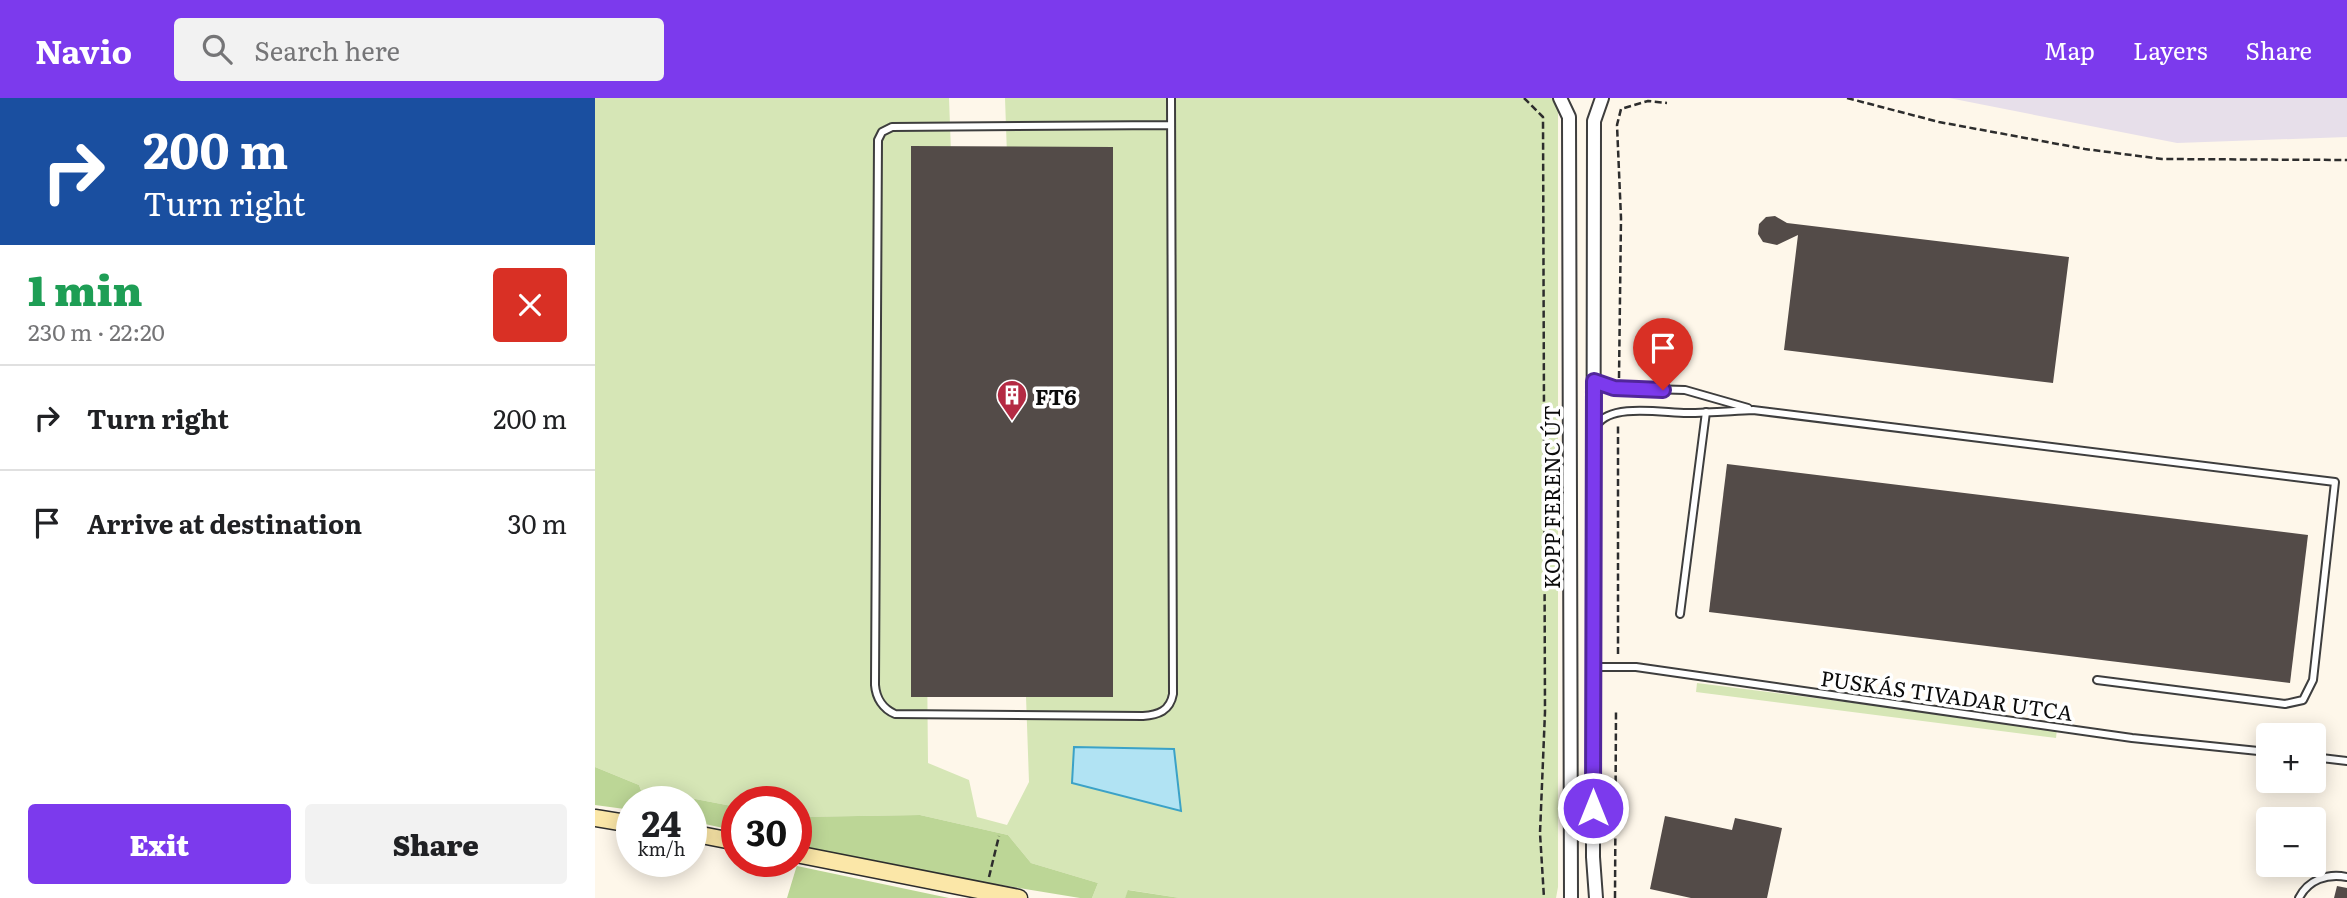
<!DOCTYPE html>
<html lang="en">
<head>
<meta charset="utf-8">
<style>
  :root { --surface:#fff; --page:#f2f2f2; --text:#202124; --muted:#757577; --line:#e0e0e0; --accent:#7c3aed }
  body { margin:0; font-family:Literata,serif; background:var(--page); color:var(--text); height:100vh; display:flex; flex-direction:column; font-size:26px; white-space:nowrap }
  * { box-sizing:border-box; margin:0 }
  p { font-size:23px; color:var(--muted) }
  .icon { flex:none; width:38px; height:38px; fill:none; stroke:currentColor; stroke-width:2; stroke-linecap:round; stroke-linejoin:round }
  .map { position:relative; flex:1; overflow:hidden }
  .drawer { display:flex; flex-direction:column; background:var(--surface); width:595px }
  .drawer>* { flex:none }
  .top-card { background:#1a4fa0; color:#fff; overflow:hidden }
  .controls { position:absolute; left:1661px; top:625px; display:grid; gap:14px }
  .controls a { display:grid; place-items:center; width:70px; height:70px; border-radius:7px; background:var(--surface); box-shadow:0 4px 18px #0003; font-size:35px }
  .speed { position:absolute; left:21px; top:688px; display:flex; gap:14px; font-size:35px; font-weight:700; text-align:center }
  .speed>* { display:grid; place-content:center; width:91px; height:91px; border-radius:50%; background:var(--surface); box-shadow:0 4px 18px #0003; line-height:1 }
  .speed small { font-size:18px; font-weight:400 }
  .speed .limit { border:10px solid #d22; background:#fff; color:#111 }
  .pin { position:absolute; display:grid; place-items:center; width:60px; height:60px; color:#fff; margin:-72px -30px; border-radius:50% 50% 50% 0; rotate:-45deg; box-shadow:0 0 7px #0007 }
  .pin .icon { rotate:45deg }
  .me { position:absolute; width:77px; margin:-38px; rotate:0deg; stroke-linejoin:round; filter:drop-shadow(0 0 5px #0008) }
  .turn { display:flex; align-items:center; gap:24px; height:147px; padding:0 28px; font-size:32px }
  .turn .icon { width:91px; height:91px; stroke-width:2.5 }
  .turn b { display:block; font-size:49px; line-height:60px }
  .round { display:grid; place-items:center; flex:none; width:74px; height:74px; border-radius:7px; background:var(--page) }
  .headline { display:flex; align-items:center; justify-content:space-between; height:119px; padding:0 28px }
  h1 { font-size:42px; font-weight:800; line-height:52px; color:#1e9e55 }
  .cta { display:flex; gap:14px; margin-top:auto; padding:14px 28px }
  .cta a { flex:1; height:80px; border-radius:7px; background:var(--accent); color:#fff; font-size:28px; font-weight:800; line-height:80px; text-align:center }
  .cta a+a { background:var(--page); color:var(--text) }
  ul { padding:0; list-style:none }
  li { display:flex; align-items:center; gap:21px; height:105px; padding:0 28px; border-top:2px solid var(--line) }
  li div { flex:1 }
  li b { display:block; font-size:26px }
  li em { font-style:normal }
  header { display:flex; align-items:center; gap:42px; box-sizing:border-box; height:98px; padding:0 35px; background:var(--accent); color:#fff }
  header strong { font-size:33px }
  nav { display:flex; gap:38px; margin-inline-start:auto; font-size:24px }
  .search { width:490px; height:63px; background:var(--page); display:flex; align-items:center; gap:18px; box-sizing:border-box; padding:0 24px; border-radius:7px; color:var(--muted); font-size:26px }
  main { display:flex; flex:1; min-height:0 }
  .map>svg:first-child { display:block }
  .industrial { fill:#e7dfea }
  .green { fill:#d6e6b6 }
  .forest { fill:#bcd696 }
  .water { fill:#b1e3f3; stroke:#3ba2c7; stroke-width:2 }
  .building { fill:#534b48 }
  .lines { fill:none; stroke-linecap:round; stroke-linejoin:round }
  .lane-casing { stroke:#3e3e3e; stroke-width:10 }
  .street-casing { stroke:#3e3e3e; stroke-width:16 }
  .secondary-casing { stroke:#2d2d2d; stroke-width:19 }
  .path { stroke:#2d2d2d; stroke-width:2.5; stroke-dasharray:7 3.5; stroke-linecap:butt }
  .lane { stroke:#fff; stroke-width:6 }
  .street { stroke:#fff; stroke-width:12 }
  .secondary { stroke:#fbe7a8; stroke-width:16 }
  .route-casing { stroke:#51269a; stroke-width:18 }
  .route { stroke:#7c3aed; stroke-width:12 }
  .labels { text-anchor:middle; dominant-baseline:central; stroke-width:7; stroke-linejoin:round; paint-order:stroke }
  .poi-label { font-size:21px; font-weight:bold; fill:#0b0b0b; stroke:#fff; text-anchor:start }
  .street-label { font-size:21px; fill:#0b0b0b; stroke:#fff }
</style>
</head>
<body>
<header>
<strong>Navio</strong>
<div class="search"><svg class="icon" aria-label="search" viewBox="0 0 24 24"><circle cx="10" cy="10" r="6"/><path d="M15 15l6 6"/></svg>Search here</div>
<nav><a>Map</a><a>Layers</a><a>Share</a></nav>
</header>
<main>
<section class="drawer">
<div class="top-card">
<div class="turn"><svg class="icon" aria-label="right" viewBox="0 0 24 24"><path d="M7 20v-9h11M14 6l5 5-5 5"/></svg><div><b>200 m</b>Turn right</div></div>
</div>
<div class="headline"><div><h1>1 min</h1><p>230 m · 22:20</p></div><a class="round" style="background:#d93025;color:#fff"><svg class="icon" aria-label="close" viewBox="0 0 24 24"><path d="M6 6l12 12M18 6L6 18"/></svg></a></div>
<ul>
<li><svg class="icon" aria-label="right" viewBox="0 0 24 24"><path d="M7 20v-9h11M14 6l5 5-5 5"/></svg><div><b>Turn right</b></div><em>200 m</em></li>
<li><svg class="icon" aria-label="arrive" viewBox="0 0 24 24"><path d="M6 21V4h12l-3 4 3 4H6"/></svg><div><b>Arrive at destination</b></div><em>30 m</em></li>
</ul>
<div class="cta"><a>Exit</a><a>Share</a></div>
</section>
<div class="map">
<svg width="1752" height="800" viewBox="0 0 1752 800">
  <rect width="100%" height="100%" fill="#fef7ea"/>
  <polygon class="industrial" points="1354,0 1752,0 1752,39 1582,45"/>
  <g class="green">
    <polygon points="0,0 354,0 364,272 330,347 333,665 374,682 382,719 412,727 434,684 410,0 957,0 963,6 963,789 961,800 585,800 534,792 530,800 497,800 503,785 436,765 413,737 325,717 201,719 201,704 142,704 142,709 69,695 66,703 50,703 44,687 0,669"/>
    <polygon points="1102,585 1462,631 1461,640 1101,594"/>
  </g>
  <g class="forest">
    <polygon points="0,669 44,687 50,703 37,704 37,712 0,707"/>
    <polygon points="69,695 142,709 142,733 96,723 96,704 66,703"/>
    <polygon points="325,717 413,737 436,765 503,785 497,800 485,800 303,770 201,747 201,719"/>
    <polygon points="202,767 202,768 354,800 192,800"/>
    <polygon points="533,792 585,800 530,800"/>
  </g>
  <polygon class="water" points="479,649 579,651 586,713 477,685"/>
  <g class="building">
    <polygon points="316,48 518,49 518,599 316,599"/>
    <polygon points="1180,118 1192,125 1474,159 1458,285 1189,252 1203,137 1182,147 1168,144 1163,136 1164,126 1171,119"/>
    <polygon points="1132,366 1713,437 1695,585 1114,514"/>
    <polygon points="1070,718 1137,732 1140,720 1187,730 1172,800 1096,800 1055,791"/>
    <polygon points="1742,788 1752,790 1752,800 1739,800"/>
  </g>
  <g class="lines">
    <g class="lane-casing">
      <g id="lane">
        <path d="M576 0 578 596C575 613 563 617 548 618L300 616C288 611 281 600 280 587L283 42 287 34 297 29 576 27"/>
        <polyline points="999,283 1019,290 1090,292 1153,310"/>
        <path d="M1002 327C1016 305 1068 315 1092 315 1114 315 1136 313 1158 312L1740 384 1718 582 1708 602 1690 606 1502 582"/>
        <polyline points="1085,516 1111,314"/>
        <polyline points="999,569 1041,569 1537,640 1673,654"/>
        <polyline points="1718,659 1752,663"/>
        <path d="M1704 800C1713 782 1732 775 1752 779"/>
      </g>
    </g>
    <g class="street-casing">
      <g id="street">
        <polyline points="965,0 974,19 976,800"/>
        <polyline points="1001,800 998,759 999,23 1007,0"/>
      </g>
    </g>
    <g class="secondary-casing">
      <g id="secondary">
        <polyline points="0,720 37,726"/>
        <polyline points="96,735 142,744"/>
        <polyline points="201,756 424,800"/>
      </g>
    </g>
    <g class="path">
      <polyline points="929,0 948,19 950,614 945,735 949,800"/>
      <polyline points="1252,0 1344,24 1490,51 1567,61 1752,62"/>
      <polyline points="1024,280 1026,120 1022,27 1026,11 1053,3 1072,5"/>
      <polyline points="1023,556 1023,325"/>
      <polyline points="394,779 404,738"/>
      <polyline points="1020,800 1021,613"/>
    </g>
    <use href="#lane" class="lane"/>
    <use href="#street" class="street"/>
    <use href="#secondary" class="secondary"/>
  </g>
  <g class="lines">
    <g class="route-casing">
      <polyline id="route" points="998,710 999,283 1019,290 1068,292"/>
    </g>
    <use href="#route" class="route"/>
  </g>
  <defs>
    <g id="building-pin" transform="scale(1.575)"><path d="M0 17L-7.5 6A9.5 9.5 0 1 1 7.5 6Z" fill="#b42a43" stroke="#fff"/><path d="M-4-6H4V6H1V3H-1V6H-4ZM-2.5-4.3h1.7v1.8h-1.7ZM.8-4.3h1.7v1.8H.8ZM-2.5-1h1.7V.8h-1.7ZM.8-1h1.7V.8H.8Z" fill="#fff"/></g>
  </defs>
  <g fill-rule="evenodd">
    <use href="#building-pin" x="417" y="297"/>
  </g>
  <g class="labels">
    <g class="poi-label">
      <text x="440" y="297">FT6</text>
    </g>
    <g class="street-label">
      <text transform="translate(955 399) rotate(-90)">KOPP FERENC ÚT</text>
      <text transform="translate(1352 596) rotate(8)">PUSKÁS TIVADAR UTCA</text>
    </g>
  </g>
</svg>
<div class="controls">
<a>+</a>
<a>−</a>
</div>
<div class="speed"><div>24<small>km/h</small></div><div class="limit">30</div></div>
<div class="pin" style="left:1068px;top:292px;background:#d93025"><svg class="icon" aria-label="arrive" viewBox="0 0 24 24"><path d="M6 21V4h12l-3 4 3 4H6"/></svg></div>
<svg class="me" style="left:998px;top:710px" viewBox="-20 -20 40 40"><circle r="17" fill="#7c3aed" stroke="#fff" stroke-width="3"/><path d="M0-11L8 9 0 5-8 9z" fill="#fff"/></svg>
</div>
</main>
</body>
</html>
